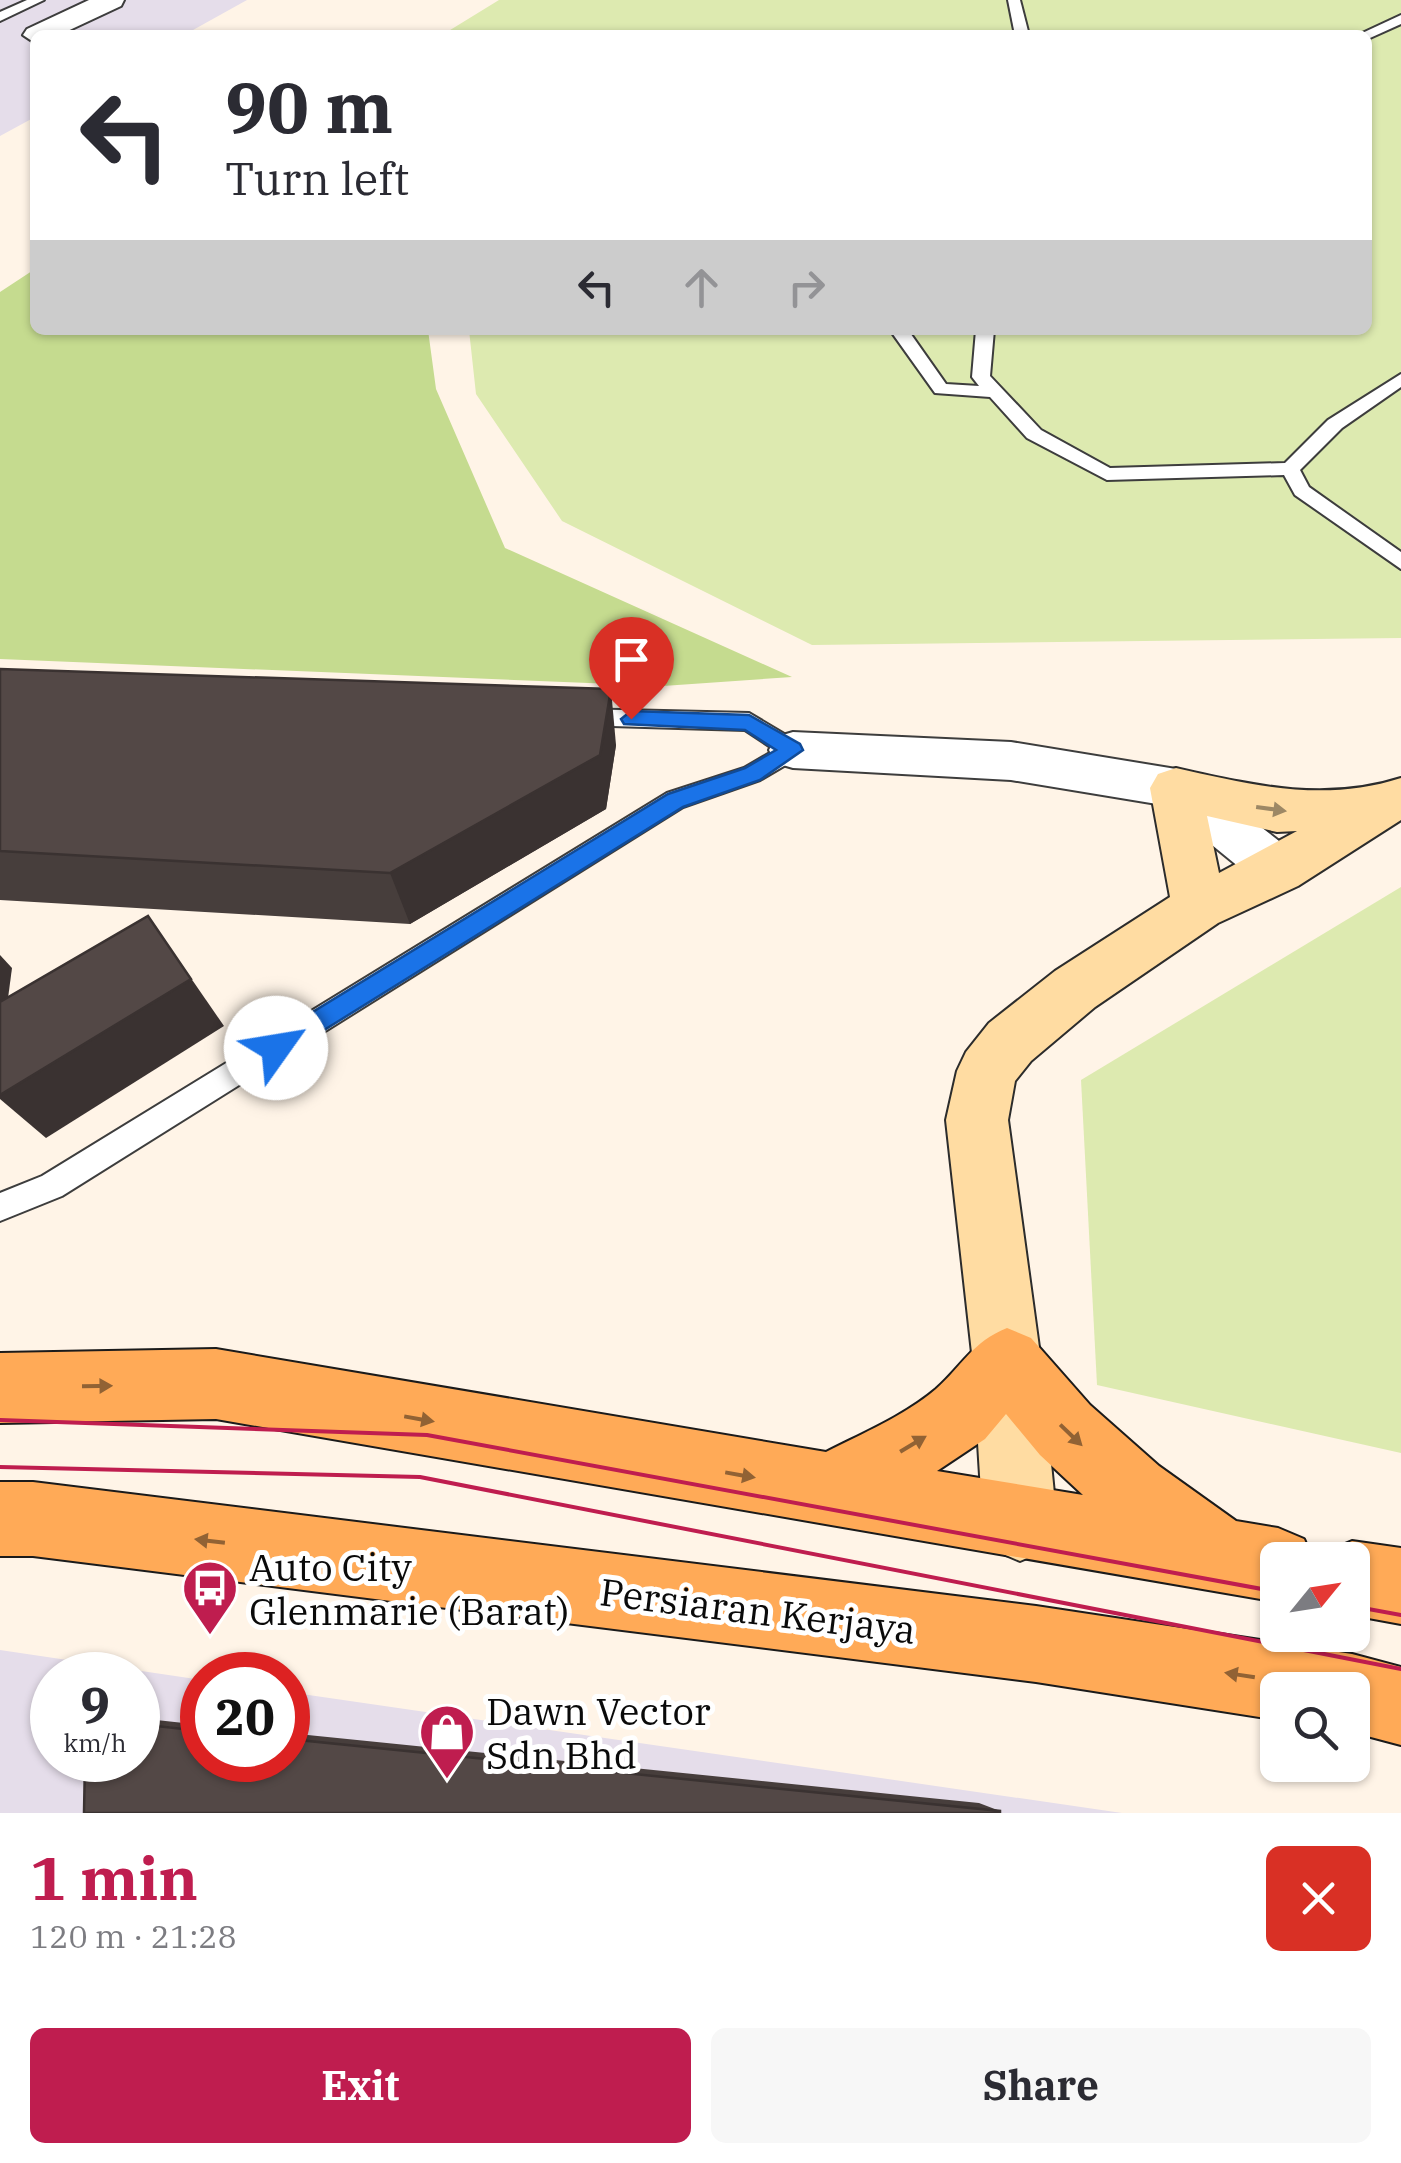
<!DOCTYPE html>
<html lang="en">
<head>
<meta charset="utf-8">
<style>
  :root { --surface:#fff; --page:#f7f7f7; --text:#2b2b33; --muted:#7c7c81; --accent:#bf1d4f }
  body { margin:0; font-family:"IBM Plex Serif",serif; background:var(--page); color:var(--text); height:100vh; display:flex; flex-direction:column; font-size:38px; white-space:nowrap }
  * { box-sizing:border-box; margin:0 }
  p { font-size:32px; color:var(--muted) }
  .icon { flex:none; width:55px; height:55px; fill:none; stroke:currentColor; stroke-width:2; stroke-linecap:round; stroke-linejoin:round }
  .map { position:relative; height:1813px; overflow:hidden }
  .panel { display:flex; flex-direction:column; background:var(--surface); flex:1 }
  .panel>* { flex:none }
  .guide { position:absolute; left:30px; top:30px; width:1342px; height:305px; border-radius:15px; box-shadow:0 2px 8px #0004; background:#fff; color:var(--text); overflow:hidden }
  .needle { width:65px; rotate:60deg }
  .controls { position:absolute; left:1260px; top:1542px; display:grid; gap:20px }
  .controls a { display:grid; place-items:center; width:110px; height:110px; border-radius:15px; background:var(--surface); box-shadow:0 2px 8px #0004; font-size:50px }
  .speed { position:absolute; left:30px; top:1652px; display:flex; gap:20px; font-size:50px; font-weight:700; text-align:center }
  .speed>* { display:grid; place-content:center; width:130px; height:130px; border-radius:50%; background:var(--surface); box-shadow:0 2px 8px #0004; line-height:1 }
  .speed small { font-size:25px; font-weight:400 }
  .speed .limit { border:15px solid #d22; background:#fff; color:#111 }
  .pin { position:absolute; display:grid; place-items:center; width:85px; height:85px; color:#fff; margin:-102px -42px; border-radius:50% 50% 50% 0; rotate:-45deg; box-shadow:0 0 10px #0007 }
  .pin .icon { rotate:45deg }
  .me { position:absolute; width:110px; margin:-55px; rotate:58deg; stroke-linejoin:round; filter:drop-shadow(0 0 8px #0008) }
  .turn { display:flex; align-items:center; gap:35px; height:210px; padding:0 30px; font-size:45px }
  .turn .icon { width:130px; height:130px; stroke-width:2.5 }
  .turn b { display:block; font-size:70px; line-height:85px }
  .lanes { display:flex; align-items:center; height:95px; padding:0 30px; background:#0003; justify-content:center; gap:50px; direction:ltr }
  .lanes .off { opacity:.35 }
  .round { display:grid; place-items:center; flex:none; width:105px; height:105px; border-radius:15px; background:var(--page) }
  .overview { display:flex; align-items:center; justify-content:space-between; height:170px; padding:0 30px }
  h1 { font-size:60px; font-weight:700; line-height:75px; color:var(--accent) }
  .button { display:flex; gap:20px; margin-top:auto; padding:20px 30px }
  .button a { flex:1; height:115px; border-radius:15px; background:var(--accent); color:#fff; font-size:40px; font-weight:700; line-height:115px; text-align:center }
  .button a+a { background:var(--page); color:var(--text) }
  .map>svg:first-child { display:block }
  .industrial { fill:#e5ddea; fill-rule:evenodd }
  .green { fill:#ddeab0 }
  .forest { fill:#c5db8f }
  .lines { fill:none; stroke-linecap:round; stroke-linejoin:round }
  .lane-casing { stroke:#3d3d3d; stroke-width:4 }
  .street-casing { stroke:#3d3d3d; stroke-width:4 }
  .secondary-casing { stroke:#2c2c2c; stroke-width:4 }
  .primary-casing { stroke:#1b1b1b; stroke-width:4 }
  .lane { fill:#fff; fill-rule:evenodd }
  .street { fill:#fff; fill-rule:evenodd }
  .secondary { fill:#ffdca2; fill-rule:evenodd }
  .primary { fill:#ffaa57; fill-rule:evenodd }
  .tram { stroke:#bf1d4f; stroke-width:4 }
  .wall { fill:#473e3c }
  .shaded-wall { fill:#3a3231 }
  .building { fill:#534846; stroke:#3a3231; stroke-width:2.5 }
  .oneway { fill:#9d8865 }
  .oneway2 { fill:#916234 }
  .route { fill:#1a73e8; stroke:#114b97; stroke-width:2.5 }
  .labels { text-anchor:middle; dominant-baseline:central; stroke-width:10; stroke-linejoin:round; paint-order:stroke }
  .near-poi-label { font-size:38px; fill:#0a0a0a; stroke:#fff; text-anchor:start }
  .near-street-label { font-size:38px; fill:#0a0a0a; stroke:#fff }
</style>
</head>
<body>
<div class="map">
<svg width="1401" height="1813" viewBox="0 0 1401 1813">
  <rect width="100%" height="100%" fill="#fff4e7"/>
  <g class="industrial">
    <polygon points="0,0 247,0 184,35 35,35 35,117 0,136"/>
    <path d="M0 1650 202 1680V1760H288V1692L1122 1813H0ZM52 1675H138V1760H52Z"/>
  </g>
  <g class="green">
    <polygon points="499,0 1401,0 1401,638 812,645 562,521 476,394 469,330 1368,330 1368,35 442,35"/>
    <polygon points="1401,887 1401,1453 1097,1385 1081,1080"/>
  </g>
  <polygon class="forest" points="35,269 35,330 428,330 436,389 505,548 792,677 663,686 0,659 0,292"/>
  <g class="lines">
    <g class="lane-casing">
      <g id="lane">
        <polygon points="27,0 44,0 0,21 0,12"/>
        <polygon points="1008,0 1020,0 1029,35 1015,35"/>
        <polygon points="1401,15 1401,24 1370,38 1358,35"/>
        <polygon points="890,330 908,330 946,384 979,386 972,377 976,330 994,330 990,376 1041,430 1110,468 1285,463 1328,420 1401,374 1401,387 1342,428 1300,470 1309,487 1401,552 1401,569 1295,495 1284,475 1107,480 1027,438 990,397 935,393"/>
        <polygon points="578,709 749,713 801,744 804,750 801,756 760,780 683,807 62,1196 0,1221 0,1193 42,1176 667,793 744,768 775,750 745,730 578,725 567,717"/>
      </g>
    </g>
    <g class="street-casing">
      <g id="street">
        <polygon points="89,0 124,0 121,6 59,35 35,35 35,43 23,35 27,29"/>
        <polygon points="793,732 1011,742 1176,769 1193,774 1297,855 1305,870 1297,885 1279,891 1261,885 1163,805 1011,780 793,768 776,763 769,750 776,737"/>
      </g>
    </g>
    <g class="secondary-casing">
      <path id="secondary" d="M1176 768C1252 785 1324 803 1401 778V820L1298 886 1218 923 1095 1007 1031 1061 1015 1081 1008 1120 1041 1362 1057 1524 1046 1550 1020 1561 994 1550 983 1524 973 1362 946 1120 957 1071 966 1052 989 1023 1055 971 1170 897 1150 788 1158 774ZM1207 816 1277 832 1297 831 1219 873Z"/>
    </g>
    <g class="primary-casing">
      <g id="primary">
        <path d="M1007 1328 1031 1338 1090 1405 1159 1466 1236 1521 1278 1528 1304 1539 1313 1560H1278V1602L216 1419 0 1423V1353L216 1349 826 1452C863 1433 904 1416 936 1389 963 1365 972 1342 1007 1328ZM1006 1414 1040 1455 1083 1495 937 1471 985 1439Z"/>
        <polygon points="0,1482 33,1482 1036,1606 1352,1654 1401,1667 1401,1745 1352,1732 1352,1690 1278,1690 1278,1720 1036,1682 33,1556 0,1556"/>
        <polygon points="1352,1541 1401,1548 1401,1624 1352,1615 1352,1560 1322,1560 1326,1552"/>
      </g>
    </g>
    <use href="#lane" class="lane"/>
    <use href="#street" class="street"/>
    <use href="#secondary" class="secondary"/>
    <use href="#primary" class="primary"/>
    <g class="tram">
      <polyline points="0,1420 427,1435 1278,1592"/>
      <polyline points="0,1467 420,1477 1401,1669"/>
      <polyline points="1352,1606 1401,1615"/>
    </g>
  </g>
  <g class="wall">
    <polygon points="0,669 616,745 606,809 410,924 0,900"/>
    <polygon points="138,1718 202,1725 202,1760 288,1760 288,1733 979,1803 1000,1811 138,1760"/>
  </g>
  <g class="shaded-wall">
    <polygon points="611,689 616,745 606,809 410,924 390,873"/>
    <polygon points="148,916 224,1026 46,1138 0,1099 0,1095"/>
    <polygon points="0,955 12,968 0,1059"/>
  </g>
  <g class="building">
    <polygon points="0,669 611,689 600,755 390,873 0,851"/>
    <polygon points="148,916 191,979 0,1095 0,1002"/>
    <polygon points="138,1724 202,1731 202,1760 288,1760 288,1739 1000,1811 1000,1813 84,1813 85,1760 138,1760"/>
  </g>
  <defs><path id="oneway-solid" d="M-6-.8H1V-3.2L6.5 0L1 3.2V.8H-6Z" transform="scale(2.5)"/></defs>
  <use class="oneway" href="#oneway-solid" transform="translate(1271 809) rotate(8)"/>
  <g class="oneway2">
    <use href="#oneway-solid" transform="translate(97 1386) rotate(-1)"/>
    <use href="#oneway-solid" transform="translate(419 1419) rotate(10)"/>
    <use href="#oneway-solid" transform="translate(1071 1435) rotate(44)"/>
    <use href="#oneway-solid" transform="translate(913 1444) rotate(-31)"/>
    <use href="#oneway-solid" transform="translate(740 1475) rotate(10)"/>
    <use href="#oneway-solid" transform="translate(210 1541) rotate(-173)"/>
    <use href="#oneway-solid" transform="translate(1240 1675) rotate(-171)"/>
  </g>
  <polygon class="route" points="631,711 749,715 800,744 803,750 760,780 683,807 284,1055 276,1059 267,1055 263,1048 267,1040 668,794 745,768 776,750 745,730 624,724 621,719"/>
  <defs>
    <g id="bus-pin" transform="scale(2.875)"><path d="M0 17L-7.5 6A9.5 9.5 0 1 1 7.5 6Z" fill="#bf1d4f" stroke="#fff"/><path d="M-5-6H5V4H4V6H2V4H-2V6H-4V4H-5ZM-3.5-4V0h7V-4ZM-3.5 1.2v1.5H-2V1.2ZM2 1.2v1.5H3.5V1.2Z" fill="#fff"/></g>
    <g id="shop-pin" transform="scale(2.875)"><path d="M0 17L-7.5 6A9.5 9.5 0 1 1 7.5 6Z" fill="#bf1d4f" stroke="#fff"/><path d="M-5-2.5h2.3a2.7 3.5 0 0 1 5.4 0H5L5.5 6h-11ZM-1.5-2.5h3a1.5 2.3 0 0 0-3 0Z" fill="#fff"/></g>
  </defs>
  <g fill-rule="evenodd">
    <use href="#bus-pin" x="210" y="1588"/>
    <use href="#shop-pin" x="447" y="1732"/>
  </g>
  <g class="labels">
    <g class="near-poi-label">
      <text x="249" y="1566">Auto City<tspan x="249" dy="44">Glenmarie (Barat)</tspan></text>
      <text x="486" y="1710">Dawn Vector<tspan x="486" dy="44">Sdn Bhd</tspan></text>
    </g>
    <g class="near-street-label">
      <text transform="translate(758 1610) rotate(7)">Persiaran Kerjaya</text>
    </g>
  </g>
</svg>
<div class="controls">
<a><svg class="needle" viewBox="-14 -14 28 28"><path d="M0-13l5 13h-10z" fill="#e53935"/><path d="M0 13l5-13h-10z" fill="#7c7c81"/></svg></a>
<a><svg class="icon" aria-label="search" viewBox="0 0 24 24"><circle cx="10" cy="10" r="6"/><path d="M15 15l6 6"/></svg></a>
</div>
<div class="speed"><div>9<small>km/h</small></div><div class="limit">20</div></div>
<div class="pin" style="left:631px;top:719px;background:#d93025"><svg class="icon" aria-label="arrive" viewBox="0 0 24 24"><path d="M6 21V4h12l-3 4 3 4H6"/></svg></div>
<svg class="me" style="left:276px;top:1048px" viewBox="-20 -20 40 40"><circle r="19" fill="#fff"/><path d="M0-13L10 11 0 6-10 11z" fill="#1a73e8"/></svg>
<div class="guide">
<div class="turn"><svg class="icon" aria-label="left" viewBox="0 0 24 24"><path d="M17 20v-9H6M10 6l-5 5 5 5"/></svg><div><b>90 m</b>Turn left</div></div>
<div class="lanes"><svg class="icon" aria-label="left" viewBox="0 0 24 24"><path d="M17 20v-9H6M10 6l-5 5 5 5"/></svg><svg class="icon off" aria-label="ahead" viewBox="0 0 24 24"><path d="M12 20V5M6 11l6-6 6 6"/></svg><svg class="icon off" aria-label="right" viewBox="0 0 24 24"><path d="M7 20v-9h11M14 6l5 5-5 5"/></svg></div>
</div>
</div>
<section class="panel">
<div class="overview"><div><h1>1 min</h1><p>120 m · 21:28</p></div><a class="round" style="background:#d93025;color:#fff"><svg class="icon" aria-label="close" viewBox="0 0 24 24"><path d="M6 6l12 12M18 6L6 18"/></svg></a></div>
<div class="button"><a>Exit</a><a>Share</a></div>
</section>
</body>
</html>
